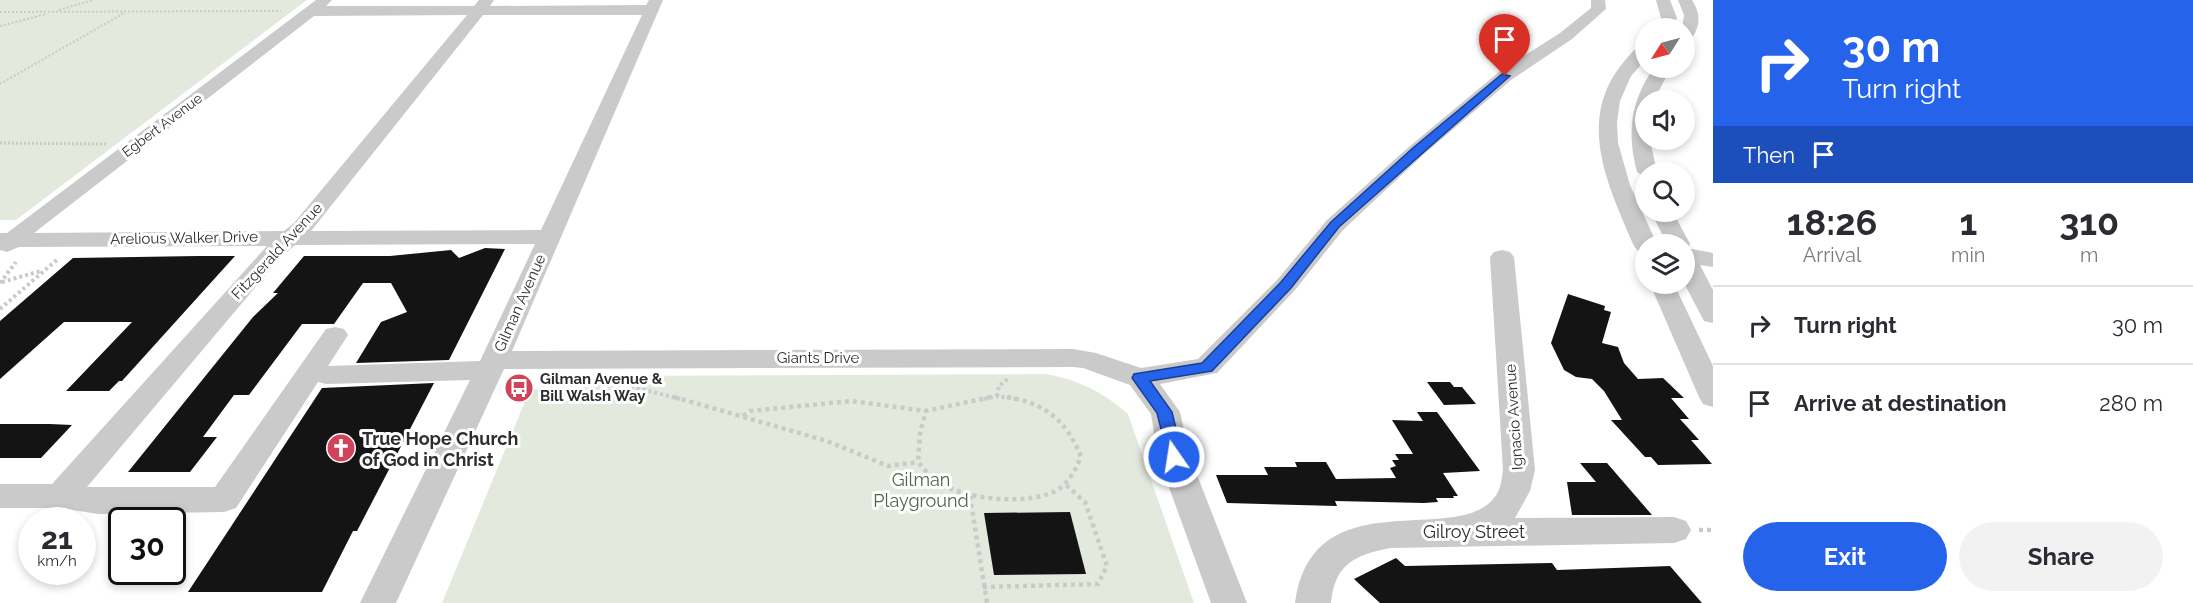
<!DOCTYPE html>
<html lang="en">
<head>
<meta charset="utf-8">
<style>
  :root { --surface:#fff; --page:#f2f2f3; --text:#2b2b33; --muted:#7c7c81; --line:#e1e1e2; --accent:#2563eb }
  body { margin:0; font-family:Raleway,sans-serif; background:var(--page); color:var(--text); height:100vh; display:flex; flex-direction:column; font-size:22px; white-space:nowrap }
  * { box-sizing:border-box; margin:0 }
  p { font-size:20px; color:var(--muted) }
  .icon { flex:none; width:33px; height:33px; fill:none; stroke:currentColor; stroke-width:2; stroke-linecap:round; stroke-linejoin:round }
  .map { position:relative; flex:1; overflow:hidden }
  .side { display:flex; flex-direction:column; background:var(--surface); width:480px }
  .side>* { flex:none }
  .banner { background:#2563eb; color:#fff; overflow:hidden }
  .needle { width:39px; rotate:234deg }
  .fabs { position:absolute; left:1635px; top:18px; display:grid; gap:12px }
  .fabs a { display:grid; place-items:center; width:60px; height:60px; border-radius:50%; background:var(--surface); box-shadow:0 3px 9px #0003; font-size:30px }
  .speed { position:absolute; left:18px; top:507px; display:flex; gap:12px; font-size:30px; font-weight:700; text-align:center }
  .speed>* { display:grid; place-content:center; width:78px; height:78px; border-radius:50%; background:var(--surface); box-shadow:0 3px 9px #0003; line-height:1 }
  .speed small { font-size:15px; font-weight:400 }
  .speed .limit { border:3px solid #111; border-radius:9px; background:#fff; color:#111 }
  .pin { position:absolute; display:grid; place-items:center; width:51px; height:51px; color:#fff; margin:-62px -26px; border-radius:50% 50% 50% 0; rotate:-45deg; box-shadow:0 0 6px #0007 }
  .pin .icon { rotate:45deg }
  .me { position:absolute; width:66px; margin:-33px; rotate:347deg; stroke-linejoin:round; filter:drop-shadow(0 0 4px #0008) }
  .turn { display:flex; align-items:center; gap:21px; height:126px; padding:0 30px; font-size:27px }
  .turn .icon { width:78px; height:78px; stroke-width:2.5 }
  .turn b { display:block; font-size:42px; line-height:51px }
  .then { display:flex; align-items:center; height:57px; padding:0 30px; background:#0003; gap:12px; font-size:22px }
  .eta { display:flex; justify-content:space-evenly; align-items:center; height:102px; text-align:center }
  .eta b { font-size:36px; font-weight:700; line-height:42px }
  .cta { display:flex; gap:12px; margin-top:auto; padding:12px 30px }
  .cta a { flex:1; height:69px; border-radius:36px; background:var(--accent); color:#fff; font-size:24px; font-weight:700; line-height:69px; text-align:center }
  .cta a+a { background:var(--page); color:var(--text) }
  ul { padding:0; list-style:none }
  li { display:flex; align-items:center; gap:18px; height:78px; padding:0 30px; border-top:2px solid var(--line) }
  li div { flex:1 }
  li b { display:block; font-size:22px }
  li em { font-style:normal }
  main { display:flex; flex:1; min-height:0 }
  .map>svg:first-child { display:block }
  .green { fill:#e4e9dd }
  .building { fill:#141414 }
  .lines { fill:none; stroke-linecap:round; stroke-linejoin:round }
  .path-far3 { stroke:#cacaca; stroke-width:2; stroke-dasharray:2 2; stroke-linecap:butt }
  .path-far2 { stroke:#cacaca; stroke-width:3; stroke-dasharray:2 2; stroke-linecap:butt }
  .path-far1 { stroke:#cacaca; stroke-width:4; stroke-dasharray:3 3; stroke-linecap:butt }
  .path { stroke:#cacaca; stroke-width:4.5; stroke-dasharray:4 4; stroke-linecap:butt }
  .minor { fill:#cacaca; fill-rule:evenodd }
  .route { fill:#2563eb; stroke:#184099; stroke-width:1.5 }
  .labels { text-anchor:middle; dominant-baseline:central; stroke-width:6; stroke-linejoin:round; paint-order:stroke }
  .far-street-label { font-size:14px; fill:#2d2d2d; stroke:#fff }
  .street-label { font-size:15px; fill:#2d2d2d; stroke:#fff }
  .poi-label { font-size:15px; font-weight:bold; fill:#2d2d2d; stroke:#fff; text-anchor:start }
  .near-poi-label { font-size:18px; font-weight:bold; fill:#2d2d2d; stroke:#fff; text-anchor:start }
  .near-park-label { font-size:18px; fill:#546440; stroke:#fff }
  .near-street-label { font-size:18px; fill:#2d2d2d; stroke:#fff }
</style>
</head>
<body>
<main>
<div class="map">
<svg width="1713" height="603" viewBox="0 0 1713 603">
  <rect width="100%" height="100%" fill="#fff"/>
  <g class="green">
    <polygon points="0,0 307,0 16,220 0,220"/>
    <path d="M1046 374C1079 380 1103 392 1128 414L1194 603H442L528 394C546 377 596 385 621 386L624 376Z"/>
  </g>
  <g class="building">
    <polygon points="485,248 505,249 449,360 356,363 381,322 407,312 391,283 363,283 334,324 302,324 249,395 234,395 203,437 217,437 190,472 128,472 253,317 278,293 273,293 304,256 390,256 451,250 459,258"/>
    <polygon points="198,256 235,256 122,381 119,381 109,391 66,391 132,322 64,322 0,379 0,321 73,258"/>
    <polygon points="1568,294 1605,306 1604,310 1611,312 1602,343 1618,347 1624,363 1638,379 1663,378 1684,398 1671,398 1689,419 1680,419 1699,440 1691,440 1712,464 1658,465 1651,457 1645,457 1611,420 1622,420 1604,391 1592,379 1576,377 1564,370 1551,343"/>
    <polygon points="1427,382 1450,382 1454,387 1462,387 1476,404 1444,405"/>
    <polygon points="434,383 357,531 353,531 322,592 188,592 322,388"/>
    <polygon points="1417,412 1437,412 1480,471 1443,473 1458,496 1453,496 1454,498 1436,498 1438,502 1424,503 1335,501 1337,506 1227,503 1216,475 1268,475 1264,467 1297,467 1295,462 1326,462 1336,479 1396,478 1390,468 1396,466 1392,460 1399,460 1395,454 1413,454 1392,420 1423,421"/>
    <polygon points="0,424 50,424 72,425 41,458 0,458"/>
    <polygon points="1580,463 1607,463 1652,515 1572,515 1567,482 1596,482"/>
    <polygon points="1070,512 1086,574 994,575 984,513"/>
    <polygon points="1396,558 1405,566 1552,563 1557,570 1670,566 1702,603 1380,603 1354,579"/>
  </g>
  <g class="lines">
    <g class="path-far3">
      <polyline points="59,10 93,0"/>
      <polyline points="0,12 281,11"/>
      <polyline points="0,26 46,14"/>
      <polyline points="0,84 124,13"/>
    </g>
    <polyline class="path-far2" points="0,143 107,144"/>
    <g class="path-far1">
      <polyline points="2,282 41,271"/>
      <polyline points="0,283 16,262"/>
      <polyline points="0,309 59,258"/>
      <polyline points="615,380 617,383 680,399"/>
      <polyline points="997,396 999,386 1009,378"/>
      <polyline points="984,399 997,396 1016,399"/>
    </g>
    <g class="path">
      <polyline points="674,397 827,441 888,466 918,462"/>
      <path d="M991 397 926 411 920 433 918 462C924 469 930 477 938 482 964 500 1033 507 1060 488 1070 480 1076 469 1081 457 1067 421 1045 403 1007 397"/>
      <polyline points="743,416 750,411 852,401 926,411"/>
      <polyline points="970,496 987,603"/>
      <polyline points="1699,530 1713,530"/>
      <polyline points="983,587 1098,584 1107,566 1085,502 1065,484"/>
    </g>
    <g class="minor">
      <path d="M316 0H332L326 6H474L479 0H494L490 6 646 5 649 0H663L512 351 1073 349 1096 353 1141 368 1198 359 1277 280 1327 220 1410 146 1499 72 1560 33 1591 8V0H1605L1606 9 1572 39 1511 80 1424 154 1343 230 1295 290 1217 373 1160 384 1180 412 1190 457 1247 603H1211L1158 457 1151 414 1130 385 1083 368 1073 367 504 369 396 603H360L470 380 326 384 318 382 236 508 224 512 98 514 60 508H0V484H52L267 246 19 247 7 252 0 250V233H7ZM467 15 294 223 284 231 34 233 314 16ZM483 15H642L541 230 311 231ZM535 244 480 361 328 366 348 335 344 329 335 327 326 329 215 487H87L280 258 295 245Z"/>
      <polygon points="1656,0 1670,0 1677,18 1670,28 1654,28 1661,18"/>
      <path d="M1678 0H1692C1702 16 1700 27 1690 41L1684 43V28H1682L1684 15Z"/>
      <path d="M1646 43V59L1631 76 1620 101 1617 122 1618 143 1630 185 1657 244H1646V253L1638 251 1634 246C1610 190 1577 124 1619 68 1626 59 1635 46 1646 43Z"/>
      <path d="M1654 68H1671L1654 100H1646V140H1650L1657 172H1646V178L1637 172C1627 133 1630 101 1654 68Z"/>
      <polygon points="1651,212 1673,212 1690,244 1687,248 1713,253 1713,267 1700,265 1713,290 1713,323 1704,321 1684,283 1684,244 1667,244"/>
      <path d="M1502 250 1510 252 1514 257 1535 470 1530 491 1515 518 1674 517 1686 521 1691 530 1686 539 1674 543 1391 548C1354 555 1335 564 1331 603H1295C1313 473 1465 553 1498 492 1501 486 1502 477 1503 470L1490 257 1494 252Z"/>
      <polygon points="1650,284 1674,284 1713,366 1713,407 1703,404 1699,397"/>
    </g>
  </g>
  <polygon class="route" points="1502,74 1510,76 1339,227 1291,288 1212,371 1150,381 1172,412 1183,457 1180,461 1169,461 1157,413 1132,378 1134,374 1202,363 1281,282 1331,222 1414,147"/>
  <defs>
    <g id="bus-disc" transform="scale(1.5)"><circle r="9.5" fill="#d04459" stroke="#fff"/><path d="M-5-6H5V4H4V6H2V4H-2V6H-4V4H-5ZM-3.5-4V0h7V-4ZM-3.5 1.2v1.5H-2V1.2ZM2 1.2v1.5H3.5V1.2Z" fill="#fff"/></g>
    <g id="church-disc" transform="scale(1.5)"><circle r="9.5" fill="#d04459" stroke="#fff"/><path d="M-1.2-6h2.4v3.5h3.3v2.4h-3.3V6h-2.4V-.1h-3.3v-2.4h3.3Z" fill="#fff"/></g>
  </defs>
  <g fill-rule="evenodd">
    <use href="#bus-disc" x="519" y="388"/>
    <use href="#church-disc" x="341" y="448"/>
  </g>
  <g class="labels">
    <g class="far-street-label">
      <text transform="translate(162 125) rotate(-37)">Egbert Avenue</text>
    </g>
    <g class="street-label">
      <text transform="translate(184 238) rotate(-1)">Arelious Walker Drive</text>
      <text transform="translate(277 251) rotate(-47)">Fitzgerald Avenue</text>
      <text transform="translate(520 303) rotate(-66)">Gilman Avenue</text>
      <text x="818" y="358">Giants Drive</text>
      <text transform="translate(1514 417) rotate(-94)">Ignacio Avenue</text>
    </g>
    <g class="poi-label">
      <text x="540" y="379">Gilman Avenue &amp;<tspan x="540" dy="17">Bill Walsh Way</tspan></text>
    </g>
    <g class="near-poi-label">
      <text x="362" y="438">True Hope Church<tspan x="362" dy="21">of God in Christ</tspan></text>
    </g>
    <g class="near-park-label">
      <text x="921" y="479">Gilman<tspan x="921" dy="21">Playground</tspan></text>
    </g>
    <g class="near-street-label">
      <text x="1474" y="531">Gilroy Street</text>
    </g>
  </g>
</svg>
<div class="fabs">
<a><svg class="needle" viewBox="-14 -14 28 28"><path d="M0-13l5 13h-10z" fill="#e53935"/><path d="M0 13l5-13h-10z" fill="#7c7c81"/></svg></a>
<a><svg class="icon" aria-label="sound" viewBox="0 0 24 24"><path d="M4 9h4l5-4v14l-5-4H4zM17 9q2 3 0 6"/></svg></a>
<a><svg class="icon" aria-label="search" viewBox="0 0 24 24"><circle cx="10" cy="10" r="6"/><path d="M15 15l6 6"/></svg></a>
<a><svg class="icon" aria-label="layers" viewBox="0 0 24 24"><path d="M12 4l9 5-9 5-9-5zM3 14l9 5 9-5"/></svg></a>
</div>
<div class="speed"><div>21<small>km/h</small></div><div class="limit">30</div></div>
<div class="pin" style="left:1505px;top:76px;background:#d93025"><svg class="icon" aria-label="arrive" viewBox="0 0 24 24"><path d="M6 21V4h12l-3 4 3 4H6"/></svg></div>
<svg class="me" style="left:1174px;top:457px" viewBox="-20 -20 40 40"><circle r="17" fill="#2563eb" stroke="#fff" stroke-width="3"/><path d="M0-11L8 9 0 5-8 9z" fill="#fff"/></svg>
</div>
<section class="side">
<div class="banner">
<div class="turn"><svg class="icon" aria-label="right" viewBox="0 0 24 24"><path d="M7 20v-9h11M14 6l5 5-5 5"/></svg><div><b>30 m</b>Turn right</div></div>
<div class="then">Then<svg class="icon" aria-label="arrive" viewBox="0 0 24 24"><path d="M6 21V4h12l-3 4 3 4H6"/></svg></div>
</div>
<div class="eta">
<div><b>18:26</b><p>Arrival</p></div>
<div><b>1</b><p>min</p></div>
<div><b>310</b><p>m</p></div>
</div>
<ul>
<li><svg class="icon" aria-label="right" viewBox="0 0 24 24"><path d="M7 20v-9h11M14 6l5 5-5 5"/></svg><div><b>Turn right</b></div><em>30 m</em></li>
<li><svg class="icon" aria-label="arrive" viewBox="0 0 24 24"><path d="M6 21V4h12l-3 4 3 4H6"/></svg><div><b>Arrive at destination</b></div><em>280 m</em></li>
</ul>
<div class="cta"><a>Exit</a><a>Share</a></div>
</section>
</main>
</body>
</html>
